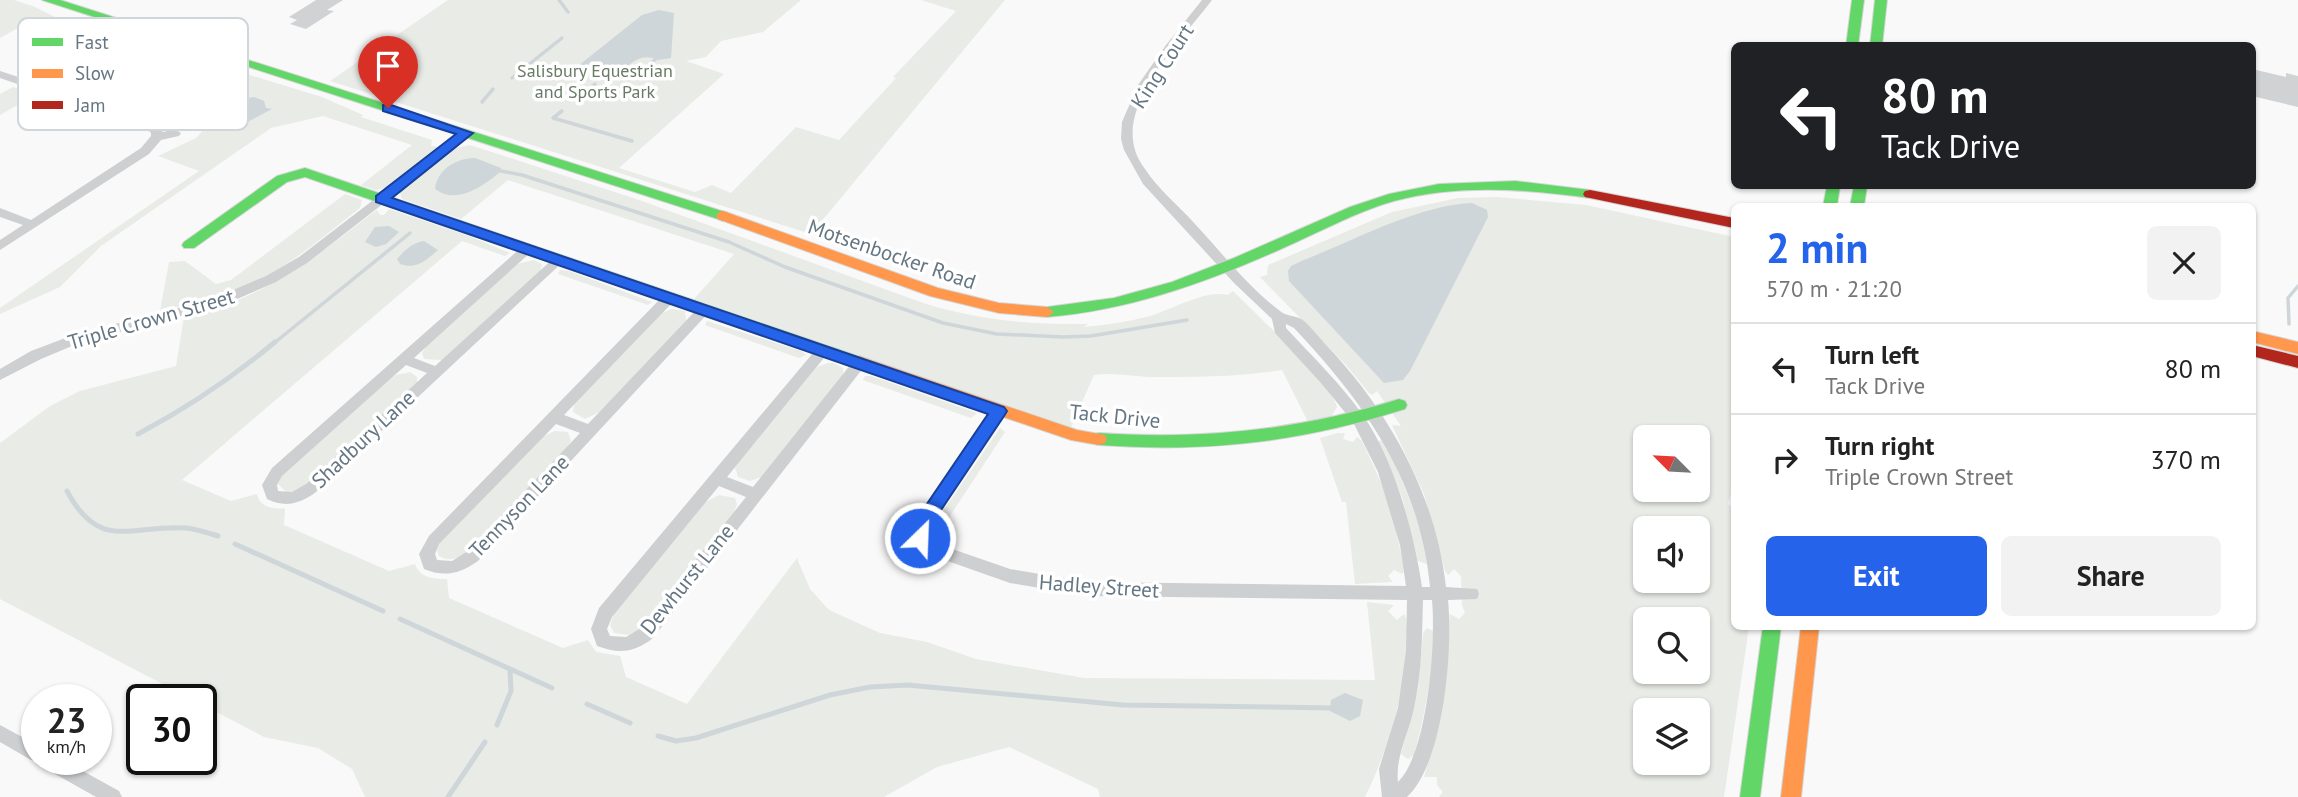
<!DOCTYPE html>
<html lang="en">
<head>
<meta charset="utf-8">
<style>
  :root { --surface:#fff; --page:#f2f2f2; --text:#222; --muted:#767676; --line:#e0e0e0; --accent:#2563eb }
  body { margin:0; font-family:"PT Sans",sans-serif; background:var(--page); color:var(--text); height:100vh; display:flex; flex-direction:column; font-size:26px; white-space:nowrap }
  * { box-sizing:border-box; margin:0 }
  p { font-size:23px; color:var(--muted) }
  .icon { flex:none; width:38px; height:38px; fill:none; stroke:currentColor; stroke-width:2; stroke-linecap:round; stroke-linejoin:round }
  .map { position:relative; flex:1; overflow:hidden }
  .drawer { position:absolute; left:1731px; top:203px; width:525px; height:427px; display:flex; flex-direction:column; background:var(--surface); border-radius:10px; box-shadow:0 2px 5px #0004 }
  .drawer>* { flex:none }
  .hud { position:absolute; left:1731px; top:42px; width:525px; height:147px; border-radius:10px; box-shadow:0 2px 5px #0004; background:#202124; color:#fff; overflow:hidden }
  .needle { width:46px; rotate:294deg }
  .tools { position:absolute; left:1633px; top:425px; display:grid; gap:14px }
  .tools a { display:grid; place-items:center; width:77px; height:77px; border-radius:10px; background:var(--surface); box-shadow:0 2px 5px #0004; font-size:35px }
  .speed { position:absolute; left:21px; top:684px; display:flex; gap:14px; font-size:35px; font-weight:700; text-align:center }
  .speed>* { display:grid; place-content:center; width:91px; height:91px; border-radius:50%; background:var(--surface); box-shadow:0 2px 5px #0004; line-height:1 }
  .speed small { font-size:18px; font-weight:400 }
  .speed .limit { border:4px solid #111; border-radius:10px; background:#fff; color:#111 }
  .pin { position:absolute; display:grid; place-items:center; width:60px; height:60px; color:#fff; margin:-72px -30px; border-radius:50% 50% 50% 0; rotate:-45deg; box-shadow:0 0 7px #0007 }
  .pin .icon { rotate:45deg }
  .me { position:absolute; width:77px; margin:-38px; rotate:24deg; stroke-linejoin:round; filter:drop-shadow(0 0 5px #0008) }
  .turn { display:flex; align-items:center; gap:24px; height:147px; padding:0 35px; font-size:32px }
  .turn .icon { width:91px; height:91px; stroke-width:2.5 }
  .turn b { display:block; font-size:49px; line-height:60px }
  .round { display:grid; place-items:center; flex:none; width:74px; height:74px; border-radius:10px; background:var(--page) }
  .head { display:flex; align-items:center; justify-content:space-between; height:119px; padding:0 35px }
  h1 { font-size:42px; font-weight:700; line-height:52px; color:var(--accent) }
  .action { display:flex; gap:14px; margin-top:auto; padding:14px 35px }
  .action a { flex:1; height:80px; border-radius:10px; background:var(--accent); color:#fff; font-size:28px; font-weight:700; line-height:80px; text-align:center }
  .action a+a { background:var(--page); color:var(--text) }
  ul { padding:0; list-style:none }
  li { display:flex; align-items:center; gap:21px; height:91px; padding:0 35px; border-top:2px solid var(--line) }
  li div { flex:1 }
  li b { display:block; font-size:26px }
  li em { font-style:normal }
  .map>svg:first-child { display:block }
  .green { fill:#e8ebe6; fill-rule:evenodd }
  .water { fill:#ced6d9 }
  .lines { fill:none; stroke-linecap:round; stroke-linejoin:round }
  .stream-far1 { stroke:#ced6d9; stroke-width:3.5 }
  .stream { stroke:#ced6d9; stroke-width:5 }
  .building { fill:#d0d2d3 }
  .fast-casing { stroke:#d5d6d7; stroke-width:2 }
  .slow-casing { stroke:#d5d6d7; stroke-width:2 }
  .jam-casing { stroke:#d5d6d7; stroke-width:2 }
  .street { fill:#cecfd0; fill-rule:evenodd }
  .fast { fill:#63d668; fill-rule:evenodd }
  .slow { fill:#ff974d; fill-rule:evenodd }
  .jam { fill:#b3261e; fill-rule:evenodd }
  .route { fill:#2563eb; stroke:#184099; stroke-width:2 }
  .labels { text-anchor:middle; dominant-baseline:central; stroke-width:7; stroke-linejoin:round; paint-order:stroke }
  .far-park-label { font-size:18px; fill:#687a64; stroke:#fff }
  .street-label { font-size:21px; fill:#657683; stroke:#fff }
  .key { fill:#fff; stroke:#d1d6da; stroke-width:2 }
  .key-label { font-size:19px; fill:#657683 }
</style>
</head>
<body>
<div class="map">
<svg width="2298" height="797" viewBox="0 0 2298 797">
  <rect width="100%" height="100%" fill="#f9f9f9"/>
  <g class="green">
    <polygon points="0,0 14,0 35,7 69,24 107,34 107,41 47,76 40,74 88,45 25,24 0,38"/>
    <polygon points="448,0 801,0 763,32 721,41 706,57 686,61 724,74 619,168 695,192 712,185 731,193 796,127 839,140 896,78 893,77 956,11 921,0 1005,0 811,234 330,81"/>
    <polygon points="144,43 322,97 363,115 361,117 432,140 431,146 438,147 387,187 376,190 361,185 412,145 323,116 271,128 101,246 60,287 0,314 0,308 199,171 158,156 196,138 205,128 200,119 249,87 227,79 192,79 125,57 76,86 69,83 129,47"/>
    <polygon points="13,87 35,95 0,115 0,94"/>
    <path d="M470 145 639 200 926 304C979 320 1033 325 1088 324L1084 327C1106 325 1128 322 1150 316 1173 309 1206 289 1228 295L1233 291C1253 311 1332 385 1337 407L1331 417 1309 424 1282 370C1238 377 1194 377 1149 377 1131 376 1112 372 1094 375L1071 427 694 299 734 254 508 180 461 219 402 199 400 192 403 189 455 148Z"/>
    <path d="M345 194 362 200 360 208C330 231 301 257 268 275 234 293 197 302 160 311L169 262 185 261 216 284 231 280Z"/>
    <path d="M1497 197 1586 205 1734 237V484L1728 504 1734 508V626L1749 627 1724 797H1439L1443 792 1437 785V777H1424L1434 742 1450 614 1459 619 1465 613 1462 605 1461 576 1454 569 1448 575 1445 571 1424 494 1392 425 1401 426 1377 391 1372 395 1369 393 1346 365 1260 277 1267 275 1268 265 1392 212 1458 198ZM1645 438H1698V490H1645ZM1645 528H1698V581H1645ZM1645 620H1698V672H1645ZM1645 710H1698V763H1645Z"/>
    <path d="M389 209 469 236 510 253 505 256 462 241 182 480 231 501 257 494C259 507 274 510 285 508L284 525 389 571 415 564C420 578 433 579 447 579L449 598 563 648 588 640 596 652 620 656 626 677 687 704 797 558 810 589 829 610 880 633 927 642 976 659 1084 678 1375 680 1367 602 1394 605 1388 611 1397 620 1404 614 1406 618C1413 673 1389 748 1365 797H1100L1098 789 1009 747 937 767 884 797H365L352 769 318 748 264 737 201 704V700H193L0 599V443L50 406 80 391 176 366 184 317C259 300 310 262 370 215L377 210 380 215H384Z"/>
    <polygon points="534,260 542,264 540,272 443,360 424,359 422,353 426,347 517,264"/>
    <polygon points="560,270 569,271 652,302 648,305 558,274"/>
    <polygon points="672,309 685,311 686,321 600,412 585,419 573,412 574,404 662,313"/>
    <polygon points="707,321 801,351 806,355 799,358 705,325"/>
    <polygon points="828,363 834,363 843,368 843,377 762,477 750,481 738,477 735,468 738,463 817,367"/>
    <polygon points="410,372 417,377 417,383 299,490 287,493 278,484 281,477 389,380 396,375"/>
    <polygon points="865,376 871,376 977,413 971,418 863,380"/>
    <polygon points="1000,428 1005,432 942,528 934,529 937,520"/>
    <path d="M555 431 568 432 571 441 567 447 469 551C459 559 450 562 439 556L437 550 439 543 542 437Z"/>
    <polygon points="1338,433 1345,433 1343,439 1353,442 1357,437 1362,441 1389,500 1404,567 1403,574 1394,570 1388,576 1393,582 1355,584 1346,502 1342,502 1320,438"/>
    <polygon points="1383,440 1387,443 1420,526 1427,564 1418,561 1403,500 1378,441"/>
    <polygon points="719,495 735,498 737,504 734,512 640,630 629,635 614,633 610,625 614,614 706,502"/>
    <path d="M1427 628 1433 631C1433 673 1425 714 1414 755L1408 759 1401 754 1418 690 1423 633Z"/>
  </g>
  <g class="water">
    <path d="M659 10 674 13 671 58 658 60C640 51 629 65 615 77L578 66 642 15Z"/>
    <path d="M254 97 264 101 266 108 272 109 242 125H221L218 118C225 106 241 98 254 97Z"/>
    <path d="M475 158 501 168 500 172C482 187 456 205 435 189 437 169 457 158 475 158Z"/>
    <path d="M1472 203 1487 210 1488 217 1410 371 1403 380 1384 383 1289 281 1288 271 1291 266 1304 260C1355 240 1419 205 1472 203Z"/>
    <polygon points="389,226 399,232 386,244 376,247 365,242 375,227"/>
    <path d="M424 241 438 250C426 260 417 270 400 264L397 259C405 250 412 243 424 241Z"/>
    <polygon points="1345,693 1363,700 1360,716 1350,721 1330,711 1331,700"/>
  </g>
  <g class="lines">
    <g class="stream-far1">
      <polyline points="559,0 568,12"/>
      <polyline points="647,67 659,56"/>
      <polyline points="512,78 562,38"/>
      <polyline points="576,100 595,84"/>
      <polyline points="482,102 493,89"/>
      <polyline points="562,111 553,118 632,141"/>
      <polyline points="496,170 522,175 729,242 785,267 943,323 997,334 1063,337 1091,336 1187,320"/>
      <polyline points="2289,324 2288,298 2298,286"/>
      <polyline points="273,344 410,233"/>
    </g>
    <g class="stream">
      <path d="M138 434C187 408 233 377 275 342"/>
      <path d="M67 491C100 553 131 524 186 528 197 529 208 533 218 536"/>
      <polyline points="235,544 383,611"/>
      <polyline points="400,619 552,688"/>
      <polyline points="587,704 630,723"/>
      <polyline points="497,725 511,691 510,670"/>
      <polyline points="658,736 676,741 696,738 830,695 870,687 908,685 1123,705 1334,708"/>
      <polyline points="448,797 485,742"/>
    </g>
  </g>
  <g class="building">
    <polygon points="316,0 343,0 327,10 334,11 306,29 290,24 297,20 289,17"/>
    <polygon points="2252,69 2286,77 2286,73 2298,76 2298,107 2252,96"/>
  </g>
  <g class="lines">
    <g class="fast-casing">
      <g id="fast">
        <polygon points="42,0 60,0 728,213 730,216 723,221 718,219"/>
        <polygon points="1852,0 1864,0 1858,46 1846,46"/>
        <polygon points="1875,0 1887,0 1882,46 1870,46"/>
        <polygon points="305,168 864,358 867,362 864,366 854,366 305,177 287,182 194,248 184,248 182,245 184,242 277,176"/>
        <path d="M1515 181 1590 190 1597 194 1590 198C1525 189 1458 184 1394 201 1355 212 1318 233 1281 249 1205 283 1130 310 1047 317L1040 312 1047 307 1114 298 1172 282 1234 258 1350 207 1389 194 1439 184Z"/>
        <polygon points="1827,186 1840,186 1837,206 1823,206"/>
        <polygon points="1854,186 1867,186 1864,206 1850,206"/>
        <path d="M1399 399 1405 401 1407 405 1405 409C1301 442 1207 453 1099 445L1093 443 1091 439 1093 435 1099 433C1203 440 1300 430 1399 399Z"/>
        <polygon points="1763,626 1781,626 1760,797 1740,797"/>
      </g>
    </g>
    <g class="slow-casing">
      <g id="slow">
        <polygon points="723,211 938,288 999,303 1047,307 1054,312 1047,317 999,313 930,296 718,219 716,216 718,213"/>
        <polygon points="2252,331 2298,342 2298,354 2252,342"/>
        <polygon points="859,356 1077,430 1105,435 1107,439 1105,443 1099,445 1071,440 854,366 851,362"/>
        <polygon points="1801,626 1819,626 1801,797 1781,797"/>
      </g>
    </g>
    <g class="jam-casing">
      <g id="jam">
        <polygon points="1590,190 1734,218 1734,228 1585,197 1583,194 1585,191"/>
        <polygon points="2252,345 2298,356 2298,368 2252,356"/>
      </g>
    </g>
    <g class="street">
      <path d="M1202 0H1212C1185 36 1128 92 1133 140 1134 151 1139 161 1145 169 1159 190 1179 206 1195 224 1222 253 1248 287 1280 311 1287 317 1297 315 1304 321 1313 329 1321 340 1329 348 1391 414 1436 497 1446 587L1477 589 1479 594 1477 599 1448 600C1453 649 1444 763 1407 797H1382L1379 769 1398 708 1406 651 1407 600 1088 596 1010 583 922 552 912 538 917 521 994 407H1004L1006 411 1004 415 929 526 928 537 932 542 1010 569 1088 582 1406 586 1400 545 1378 472 1353 422 1321 383 1275 333 1272 319 1234 283 1143 184 1124 150 1121 139 1122 122 1138 85 1166 45ZM1286 324 1294 328C1365 403 1420 481 1430 587H1422C1414 532 1394 459 1362 414 1340 383 1312 356 1286 328ZM1423 600H1432C1436 641 1428 753 1398 782 1395 757 1409 733 1414 708 1422 673 1422 636 1423 600Z"/>
      <polygon points="142,27 146,28 146,32 120,42 52,82 49,88 155,125 163,132 175,129 181,133 179,136 161,140 149,154 0,250 0,240 23,225 0,217 0,208 31,220 141,148 151,136 151,133 147,129 0,78 0,71 40,84 44,78 112,38"/>
      <polygon points="466,129 470,130 470,136 307,263 276,282 221,306 84,341 41,359 0,380 0,369 31,351 76,334 212,299 266,276 299,257"/>
      <path d="M527 245 531 246 533 249 531 252 414 358 435 366 555 257 559 256 565 260 316 492C300 504 285 508 267 499L262 485 272 468 523 246ZM406 365 427 373 306 484 292 492 278 491 277 485 282 476Z"/>
      <path d="M669 293 674 295 676 298 674 301 564 415 588 424 699 307 704 305 711 310 478 561C461 573 445 578 424 569L419 554 429 536 664 295ZM556 424 580 433 468 551 452 561 437 560 435 554 439 544Z"/>
      <path d="M823 345 830 350 828 353 727 477 753 487 855 359H865L867 363 653 638C634 653 619 654 597 646L591 629 599 608 818 347ZM719 486 746 497 641 628 626 637 610 636 607 629 612 617Z"/>
      <polygon points="0,725 37,745 37,760 63,760 119,791 122,797 96,797 41,766 39,761 31,760 0,742"/>
    </g>
    <use href="#fast" class="fast"/>
    <use href="#slow" class="slow"/>
    <use href="#jam" class="jam"/>
  </g>
  <polygon class="route" points="388,104 473,133 392,198 1004,407 1007,411 1004,416 933,522 926,543 920,545 914,543 912,538 916,520 988,414 376,202 376,196 456,134 383,111 383,105"/>
  <g class="labels">
    <g class="far-park-label">
      <text x="595" y="70">Salisbury Equestrian<tspan x="595" dy="21">and Sports Park</tspan></text>
    </g>
    <g class="street-label">
      <text transform="translate(1162 66) rotate(-57)">King Court</text>
      <text transform="translate(892 254) rotate(19)">Motsenbocker Road</text>
      <text transform="translate(151 319) rotate(-16)">Triple Crown Street</text>
      <text transform="translate(1115 416) rotate(6)">Tack Drive</text>
      <text transform="translate(363 439) rotate(-43)">Shadbury Lane</text>
      <text transform="translate(519 506) rotate(-46)">Tennyson Lane</text>
      <text transform="translate(687 579) rotate(-51)">Dewhurst Lane</text>
      <text transform="translate(1099 586) rotate(4)">Hadley Street</text>
    </g>
  </g>
  <rect x="18" y="18" width="230" height="112" rx="10" class="key"/>
  <rect x="32" y="38" width="31" height="8" fill="#63d668"/>
  <rect x="32" y="69" width="31" height="9" fill="#ff974d"/>
  <rect x="32" y="101" width="31" height="8" fill="#b3261e"/>
  <g class="key-label">
    <text x="75" y="49">Fast</text>
    <text x="75" y="80">Slow</text>
    <text x="75" y="112">Jam</text>
  </g>
</svg>
<div class="tools">
<a><svg class="needle" viewBox="-14 -14 28 28"><path d="M0-13l5 13h-10z" fill="#e53935"/><path d="M0 13l5-13h-10z" fill="#767676"/></svg></a>
<a><svg class="icon" aria-label="sound" viewBox="0 0 24 24"><path d="M4 9h4l5-4v14l-5-4H4zM17 9q2 3 0 6"/></svg></a>
<a><svg class="icon" aria-label="search" viewBox="0 0 24 24"><circle cx="10" cy="10" r="6"/><path d="M15 15l6 6"/></svg></a>
<a><svg class="icon" aria-label="layers" viewBox="0 0 24 24"><path d="M12 4l9 5-9 5-9-5zM3 14l9 5 9-5"/></svg></a>
</div>
<div class="speed"><div>23<small>km/h</small></div><div class="limit">30</div></div>
<div class="pin" style="left:388px;top:108px;background:#d93025"><svg class="icon" aria-label="arrive" viewBox="0 0 24 24"><path d="M6 21V4h12l-3 4 3 4H6"/></svg></div>
<svg class="me" style="left:920px;top:538px" viewBox="-20 -20 40 40"><circle r="17" fill="#2563eb" stroke="#fff" stroke-width="3"/><path d="M0-11L8 9 0 5-8 9z" fill="#fff"/></svg>
<div class="hud">
<div class="turn"><svg class="icon" aria-label="left" viewBox="0 0 24 24"><path d="M17 20v-9H6M10 6l-5 5 5 5"/></svg><div><b>80 m</b>Tack Drive</div></div>
</div>
<section class="drawer">
<div class="head"><div><h1>2 min</h1><p>570 m · 21:20</p></div><a class="round"><svg class="icon" aria-label="close" viewBox="0 0 24 24"><path d="M6 6l12 12M18 6L6 18"/></svg></a></div>
<ul>
<li><svg class="icon" aria-label="left" viewBox="0 0 24 24"><path d="M17 20v-9H6M10 6l-5 5 5 5"/></svg><div><b>Turn left</b><p>Tack Drive</p></div><em>80 m</em></li>
<li><svg class="icon" aria-label="right" viewBox="0 0 24 24"><path d="M7 20v-9h11M14 6l5 5-5 5"/></svg><div><b>Turn right</b><p>Triple Crown Street</p></div><em>370 m</em></li>
</ul>
<div class="action"><a>Exit</a><a>Share</a></div>
</section>
</div>
</body>
</html>
